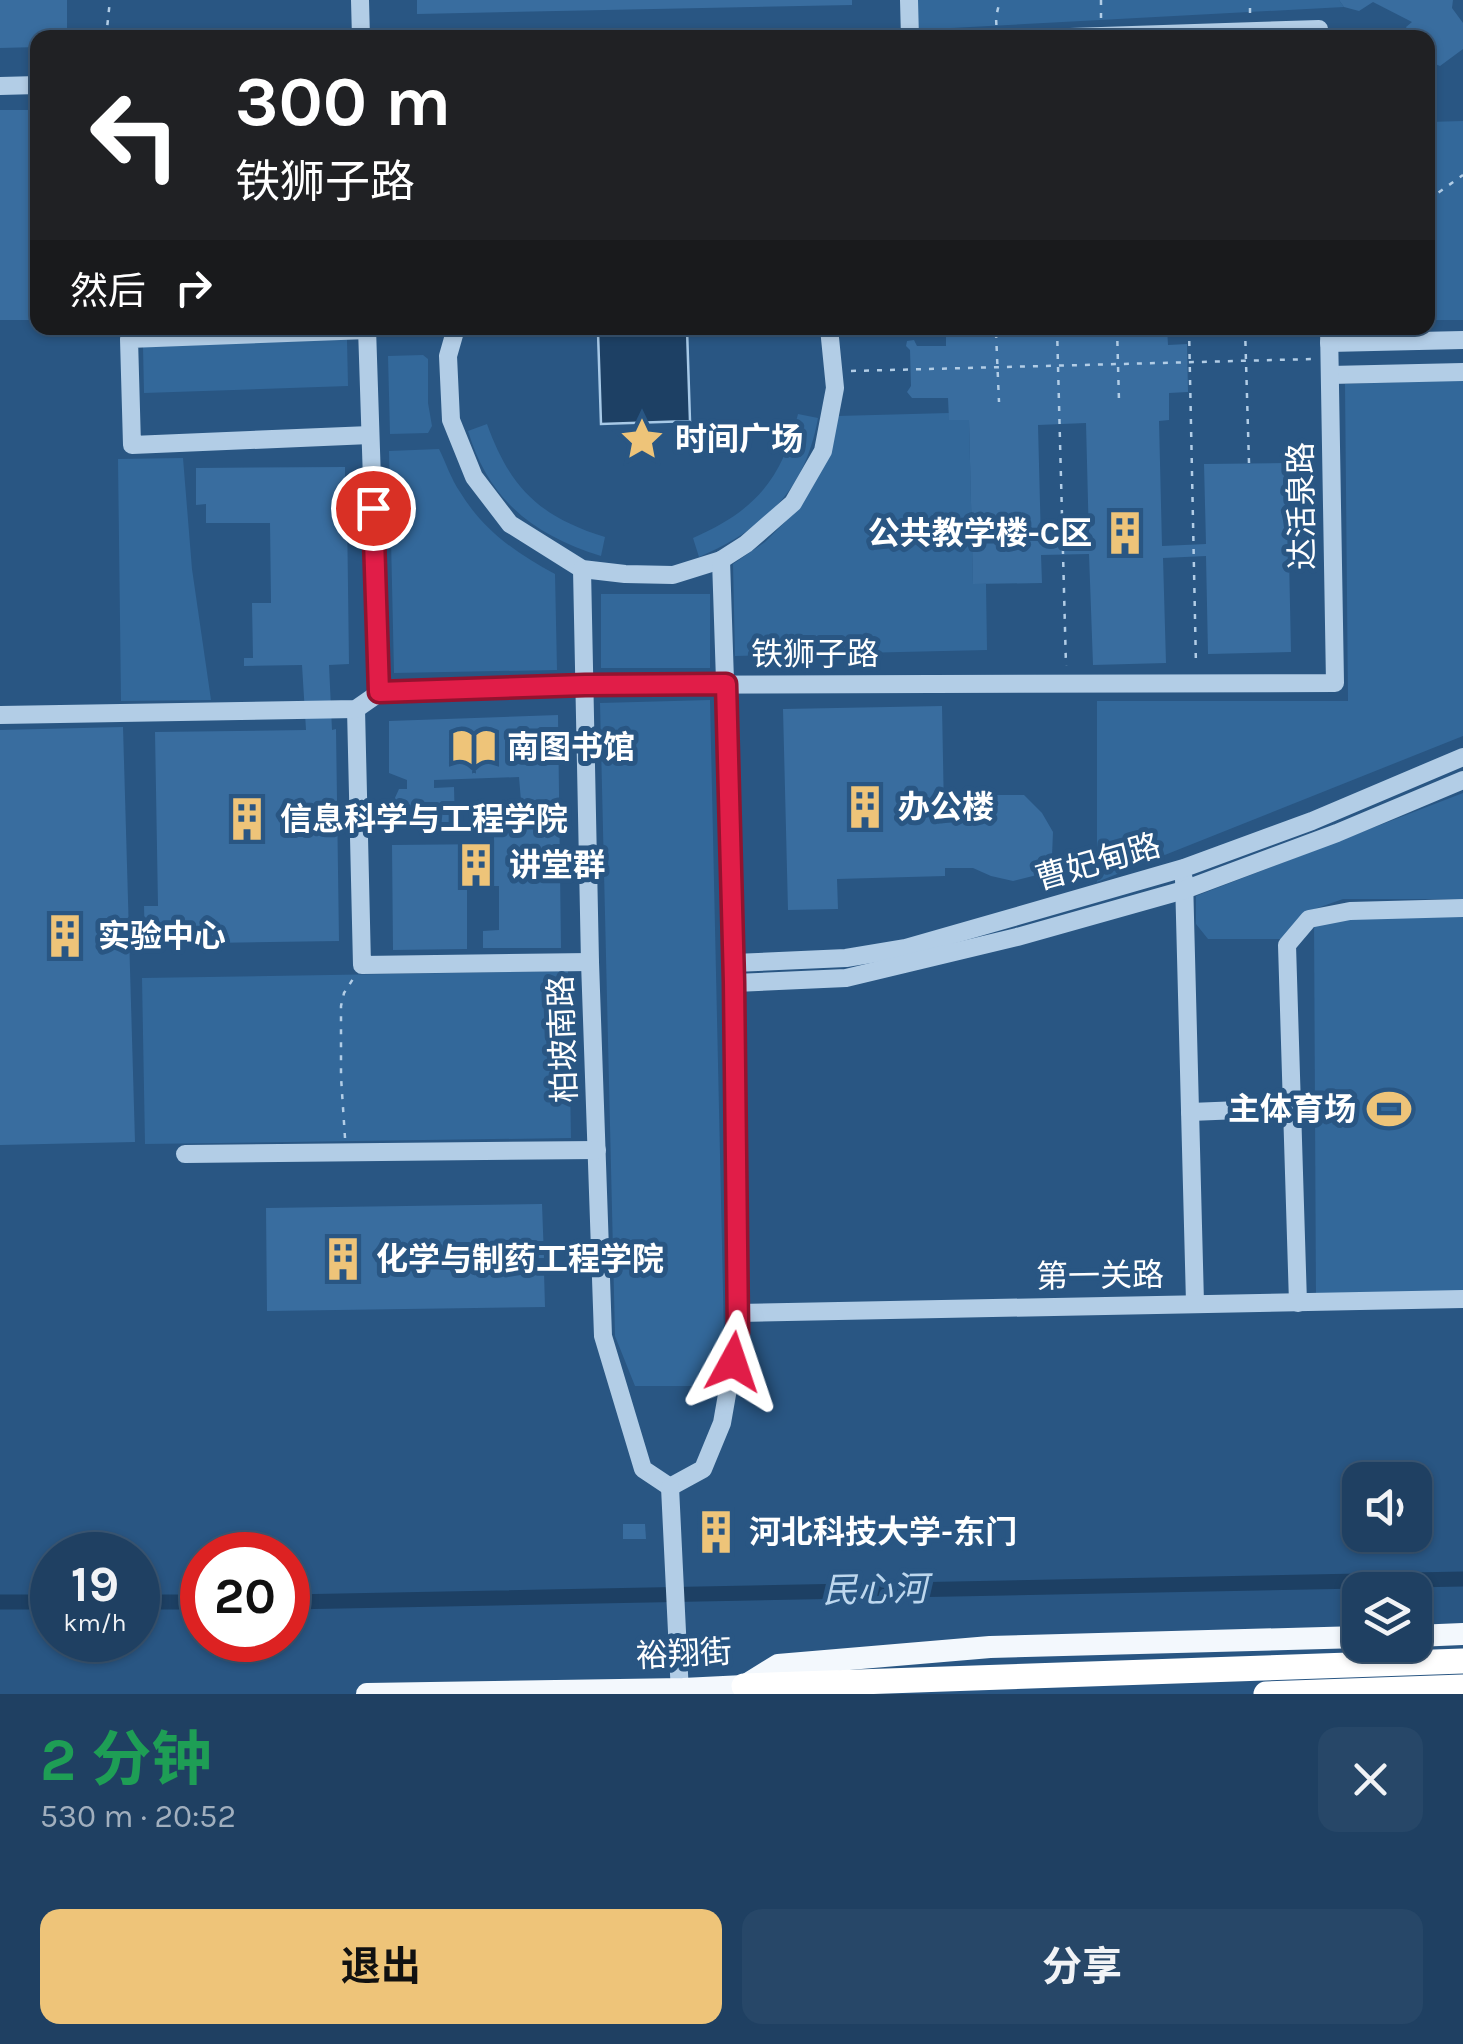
<!DOCTYPE html>
<html lang="zh">
<head>
<meta charset="utf-8">
<style>
  :root { --surface:#1f4062; --page:#274768; --text:#f1f3f6; --muted:#a1afbe; --line:#3c5977; --accent:#eec479 }
  body { margin:0; font-family:Karla,"Noto Sans SC",sans-serif; background:var(--page); color:var(--text); height:100vh; display:flex; flex-direction:column; font-size:38px; white-space:nowrap }
  * { box-sizing:border-box; margin:0 }
  p { font-size:32px; color:var(--muted) }
  .icon { flex:none; width:55px; height:55px; fill:none; stroke:currentColor; stroke-width:2; stroke-linecap:round; stroke-linejoin:round }
  .map { position:relative; height:1694px; overflow:hidden }
  .side { display:flex; flex-direction:column; background:var(--surface); flex:1 }
  .side>* { flex:none }
  .top-card { position:absolute; left:30px; top:30px; width:1405px; height:305px; border-radius:20px; box-shadow:0 2px 8px #0004,0 0 0 2px var(--line); background:#202124; color:#fff; overflow:hidden }
  .buttons { position:absolute; left:1342px; top:1462px; display:grid; gap:20px }
  .buttons a { display:grid; place-items:center; width:90px; height:90px; border-radius:20px; background:var(--surface); box-shadow:0 2px 8px #0004,0 0 0 2px var(--line); font-size:50px }
  .speed { position:absolute; left:30px; top:1532px; display:flex; gap:20px; font-size:50px; font-weight:700; text-align:center }
  .speed>* { display:grid; place-content:center; width:130px; height:130px; border-radius:50%; background:var(--surface); box-shadow:0 2px 8px #0004,0 0 0 2px var(--line); line-height:1 }
  .speed small { font-size:25px; font-weight:400 }
  .speed .limit { border:15px solid #d22; background:#fff; color:#111 }
  .pin { position:absolute; display:grid; place-items:center; width:85px; height:85px; color:#fff; margin:-42px; border:5px solid #fff; border-radius:50%; box-shadow:0 2px 10px #0007 }
  .me { position:absolute; width:110px; margin:-55px; rotate:5deg; stroke-linejoin:round; filter:drop-shadow(0 0 8px #0008) }
  .turn { display:flex; align-items:center; gap:35px; height:210px; padding:0 40px; font-size:45px }
  .turn .icon { width:130px; height:130px; stroke-width:2.5 }
  .turn b { display:block; font-size:70px; line-height:85px }
  .then { display:flex; align-items:center; height:95px; padding:0 40px; background:#0003; gap:20px; font-size:38px }
  .round { display:grid; place-items:center; flex:none; width:105px; height:105px; border-radius:20px; background:var(--page) }
  .overview { display:flex; align-items:center; justify-content:space-between; height:170px; padding:0 40px }
  h1 { font-size:60px; font-weight:700; line-height:75px; color:#1e9e55 }
  .primary-button { display:flex; gap:20px; margin-top:auto; padding:20px 40px }
  .primary-button a { flex:1; height:115px; border-radius:20px; background:var(--accent); color:#111; font-size:40px; font-weight:700; line-height:115px; text-align:center }
  .primary-button a+a { background:var(--page); color:var(--text) }
  .map>svg:first-child { display:block }
  .green { fill:#33689a }
  .water { fill:#1d4064; stroke:#a7c9e7; stroke-width:2.5 }
  .lines { fill:none; stroke-linecap:round; stroke-linejoin:round }
  .canal { stroke:#1d4064; stroke-width:15 }
  .building { fill:#396d9f; fill-rule:evenodd }
  .path { stroke:#b2cde6; stroke-width:2.5; stroke-dasharray:5 8; stroke-linecap:butt }
  .minor { stroke:#b2cde6; stroke-width:18 }
  .major { stroke:#f3f8fd; stroke-width:22 }
  .highway { stroke:#fff; stroke-width:25 }
  .route-casing { stroke:#92132f; stroke-width:25 }
  .route { stroke:#e11d48; stroke-width:18 }
  .labels { text-anchor:middle; dominant-baseline:central; stroke-width:10; stroke-linejoin:round; paint-order:stroke }
  .poi-label { font-size:32px; font-weight:bold; fill:#fff; stroke:#295683; text-anchor:start }
  .street-label { font-size:32px; fill:#fff; stroke:#295683 }
  .water-label { font-size:35px; font-style:italic; fill:#bdd7ee; stroke:#295683 }
</style>
</head>
<body>
<div class="map">
<svg width="1463" height="1694" viewBox="0 0 1463 1694">
  <rect width="100%" height="100%" fill="#295683"/>
  <g class="green">
    <polygon points="912,0 1339,0 1344,7 913,30"/>
    <polygon points="1463,121 1463,320 1428,320 1428,122"/>
    <polygon points="347,339 348,386 144,393 143,346"/>
    <polygon points="423,355 428,359 428,403 432,426 428,433 390,434 388,356"/>
    <polygon points="1463,380 1463,736 1097,882 1097,701 1348,701 1345,384"/>
    <polygon points="949,413 950,420 969,420 973,583 986,584 987,650 735,656 733,564 765,542 797,510 837,416"/>
    <path d="M798 414 818 418C805 491 764 529 699 557L693 538C755 511 782 479 798 414Z"/>
    <path d="M487 424C510 488 540 517 605 537L601 556C534 535 489 501 468 431Z"/>
    <path d="M439 449C446 463 451 479 460 492 483 530 517 554 555 574L557 670 394 673 389 451Z"/>
    <polygon points="183,458 192,569 211,700 121,701 118,459"/>
    <rect x="601" y="594" width="109" height="74"/>
    <polygon points="710,700 724,1337 710,1386 635,1386 615,1336 600,703"/>
    <polygon points="1463,793 1463,899 1343,899 1306,912 1282,939 1208,939 1196,924 1196,896"/>
    <polygon points="1463,916 1463,1299 1316,1302 1314,918"/>
    <polygon points="568,971 571,1138 145,1144 142,978"/>
  </g>
  <polygon class="water" points="687,329 690,421 601,424 598,332"/>
  <g class="lines">
    <g class="canal">
      <polyline points="0,1602 52,1602"/>
      <polyline points="138,1602 202,1602"/>
      <polyline points="288,1602 1463,1579"/>
    </g>
  </g>
  <g class="building">
    <polygon points="0,0 67,0 67,38 38,38 38,47 0,48"/>
    <polygon points="417,0 852,0 852,5 417,14"/>
    <polygon points="1339,0 1453,0 1452,8 1463,23 1463,49 1440,66 1428,61 1428,38 1412,38 1406,27 1412,22 1373,2 1359,11 1344,7"/>
    <rect x="0" y="110" width="38" height="210"/>
    <path d="M964 328H1167L1168 345 1187 344 1188 392 1169 393V420L1159 421 1162 546 1206 544 1204 464 1287 463 1291 652 1208 654 1206 556 1163 558 1166 663 1093 665 1089 554 1041 555 1042 583 973 584 969 420H949L948 398H912L907 392 911 386 910 350 906 346 907 341 914 340 917 346H946V330ZM1086 423 1089 541 1041 543 1038 425Z"/>
    <polygon points="345,467 345,489 352,489 353,510 347,510 349,664 329,665 332,730 336,729 339,941 145,944 144,906 158,906 155,732 306,730 302,665 244,666 244,658 253,658 252,603 271,603 270,523 206,523 206,504 196,505 196,468"/>
    <polygon points="942,706 944,812 980,811 984,803 996,795 1024,795 1042,813 1053,832 1052,856 1037,875 1013,881 991,876 973,868 945,868 945,876 837,879 838,909 788,910 783,709"/>
    <polygon points="558,715 561,948 483,948 483,931 499,930 499,886 467,886 467,949 393,950 392,845 494,844 494,828 474,828 474,801 521,801 519,777 434,780 434,788 454,787 455,827 403,828 394,816 394,800 399,789 407,789 407,780 389,773 389,721"/>
    <polygon points="123,727 135,1142 0,1145 0,730"/>
    <polygon points="542,1204 544,1258 537,1258 538,1272 544,1272 545,1307 267,1311 266,1208"/>
    <polygon points="623,1524 645,1524 646,1539 623,1539"/>
    <polygon points="727,1524 727,1539 705,1540 704,1525"/>
  </g>
  <g class="lines">
    <g class="path">
      <polyline points="1101,0 1101,18"/>
      <polyline points="1250,13 1250,0"/>
      <polyline points="106,38 110,0"/>
      <polyline points="997,38 996,17 1000,0"/>
      <polyline points="1428,200 1463,175"/>
      <polyline points="1057,328 1066,666"/>
      <polyline points="1117,328 1119,401"/>
      <polyline points="1189,328 1196,666"/>
      <polyline points="1245,328 1249,463"/>
      <polyline points="996,333 999,402"/>
      <polyline points="851,371 1313,359"/>
      <polyline points="345,1138 341,1077 341,1006 344,993 353,979"/>
    </g>
    <g class="minor">
      <polyline points="360,0 361,38"/>
      <polyline points="909,0 910,38"/>
      <polyline points="1039,38 1319,29 1320,38"/>
      <polyline points="0,86 38,85"/>
      <polyline points="367,328 379,693"/>
      <polyline points="456,328 448,356 451,420 474,477 510,524 582,569 625,574 673,575 721,560 746,544 793,503 823,451 835,388 829,328"/>
      <polyline points="367,330 129,339 132,445 370,435"/>
      <polyline points="1329,343 1463,340"/>
      <polyline points="1330,375 1463,372"/>
      <polyline points="582,569 590,962 603,1336 643,1469 670,1487"/>
      <polyline points="356,709 362,965 590,962"/>
      <polyline points="0,715 356,709 379,693 585,685 1335,683 1329,328"/>
      <polyline points="1184,879 1195,1303"/>
      <polyline points="734,963 846,958 906,948 1184,868 1312,821 1463,757"/>
      <polyline points="735,983 846,978 1017,937 1184,890 1337,833 1463,780"/>
      <polyline points="1190,1112 1294,1108"/>
      <polyline points="185,1154 597,1150"/>
      <polyline points="1298,1303 1287,945 1309,919 1350,911 1463,908"/>
      <polyline points="738,1313 1463,1299"/>
      <polyline points="670,1487 703,1469 722,1423 738,1332 735,983 721,560"/>
      <polyline points="670,1487 680,1694"/>
    </g>
    <g class="major">
      <polyline points="1415,1636 1463,1634"/>
      <polyline points="367,1694 683,1689 744,1686 778,1665 990,1647 1360,1637"/>
    </g>
    <g class="highway">
      <polyline points="744,1686 1463,1661"/>
      <polyline points="1266,1694 1463,1687"/>
    </g>
  </g>
  <g class="lines">
    <g class="route-casing">
      <polyline id="route" points="373,508 379,692 585,685 726,684 734,982 738,1332 733,1362"/>
    </g>
    <use href="#route" class="route"/>
  </g>
  <defs>
    <g id="sight-bare" transform="scale(3.45)"><path d="M0-6L1.8-2.2L6-1.7L2.9 1.2L3.7 5.4L0 3.3L-3.7 5.4L-2.9 1.2L-6-1.7L-1.8-2.2Z" fill="#eec479" stroke="#295683" stroke-width="2.5" paint-order="stroke"/></g>
    <g id="building-bare" transform="scale(3.45)"><path d="M-4-6H4V6H1V3H-1V6H-4ZM-2.5-4.3h1.7v1.8h-1.7ZM.8-4.3h1.7v1.8H.8ZM-2.5-1h1.7V.8h-1.7ZM.8-1h1.7V.8H.8Z" fill="#eec479" stroke="#295683" stroke-width="2.5" paint-order="stroke"/></g>
    <g id="library-bare" transform="scale(3.45)"><path d="M-6-4Q-3-5.5-.7-3.5V5Q-3 3-6 4ZM6-4Q3-5.5 .7-3.5V5Q3 3 6 4Z" fill="#eec479" stroke="#295683" stroke-width="2.5" paint-order="stroke"/></g>
    <g id="stadium-bare" transform="scale(3.45)"><path d="M0-5a6.5 5 0 1 0 0 10a6.5 5 0 1 0 0-10ZM-3.5-1.8h7v3.6h-7Z" fill="#eec479" stroke="#295683" stroke-width="2.5" paint-order="stroke"/></g>
  </defs>
  <g fill-rule="evenodd">
    <use href="#sight-bare" x="642" y="439"/>
    <use href="#building-bare" x="1125" y="533"/>
    <use href="#library-bare" x="474" y="747"/>
    <use href="#building-bare" x="865" y="807"/>
    <use href="#building-bare" x="247" y="819"/>
    <use href="#building-bare" x="476" y="865"/>
    <use href="#building-bare" x="65" y="936"/>
    <use href="#stadium-bare" x="1389" y="1109"/>
    <use href="#building-bare" x="343" y="1259"/>
    <use href="#building-bare" x="716" y="1532"/>
  </g>
  <g class="labels">
    <g class="poi-label">
      <text x="675" y="439">时间广场</text>
      <text x="1092" y="533" text-anchor="end">公共教学楼-C区</text>
      <text x="507" y="747">南图书馆</text>
      <text x="898" y="807">办公楼</text>
      <text x="280" y="819">信息科学与工程学院</text>
      <text x="509" y="865">讲堂群</text>
      <text x="98" y="936">实验中心</text>
      <text x="1356" y="1109" text-anchor="end">主体育场</text>
      <text x="376" y="1259">化学与制药工程学院</text>
      <text x="749" y="1532">河北科技大学-东门</text>
    </g>
    <g class="street-label">
      <text transform="translate(1302 506) rotate(-91)">达活泉路</text>
      <text x="815" y="654">铁狮子路</text>
      <text transform="translate(1098 862) rotate(-16)">曹妃甸路</text>
      <text transform="translate(563 1039) rotate(-92)">柏坡南路</text>
      <text transform="translate(1100 1276) rotate(-1)">第一关路</text>
      <text transform="translate(684 1654) rotate(-3)">裕翔街</text>
    </g>
    <g class="water-label">
      <text transform="translate(875 1590) rotate(-1)">民心河</text>
    </g>
  </g>
</svg>
<div class="buttons">
<a><svg class="icon" aria-label="sound" viewBox="0 0 24 24"><path d="M4 9h4l5-4v14l-5-4H4zM17 9q2 3 0 6"/></svg></a>
<a><svg class="icon" aria-label="layers" viewBox="0 0 24 24"><path d="M12 4l9 5-9 5-9-5zM3 14l9 5 9-5"/></svg></a>
</div>
<div class="speed"><div>19<small>km/h</small></div><div class="limit">20</div></div>
<div class="pin" style="left:373px;top:508px;background:#d93025"><svg class="icon" aria-label="arrive" viewBox="0 0 24 24"><path d="M6 21V4h12l-3 4 3 4H6"/></svg></div>
<svg class="me" style="left:733px;top:1362px" viewBox="-20 -20 40 40"><path d="M0-17L14 15 0 8-14 15z" fill="#e11d48" stroke="#fff" stroke-width="4"/></svg>
<div class="top-card">
<div class="turn"><svg class="icon" aria-label="left" viewBox="0 0 24 24"><path d="M17 20v-9H6M10 6l-5 5 5 5"/></svg><div><b>300 m</b>铁狮子路</div></div>
<div class="then">然后<svg class="icon" aria-label="right" viewBox="0 0 24 24"><path d="M7 20v-9h11M14 6l5 5-5 5"/></svg></div>
</div>
</div>
<section class="side">
<div class="overview"><div><h1>2 分钟</h1><p>530 m · 20:52</p></div><a class="round"><svg class="icon" aria-label="close" viewBox="0 0 24 24"><path d="M6 6l12 12M18 6L6 18"/></svg></a></div>
<div class="primary-button"><a>退出</a><a>分享</a></div>
</section>
</body>
</html>
